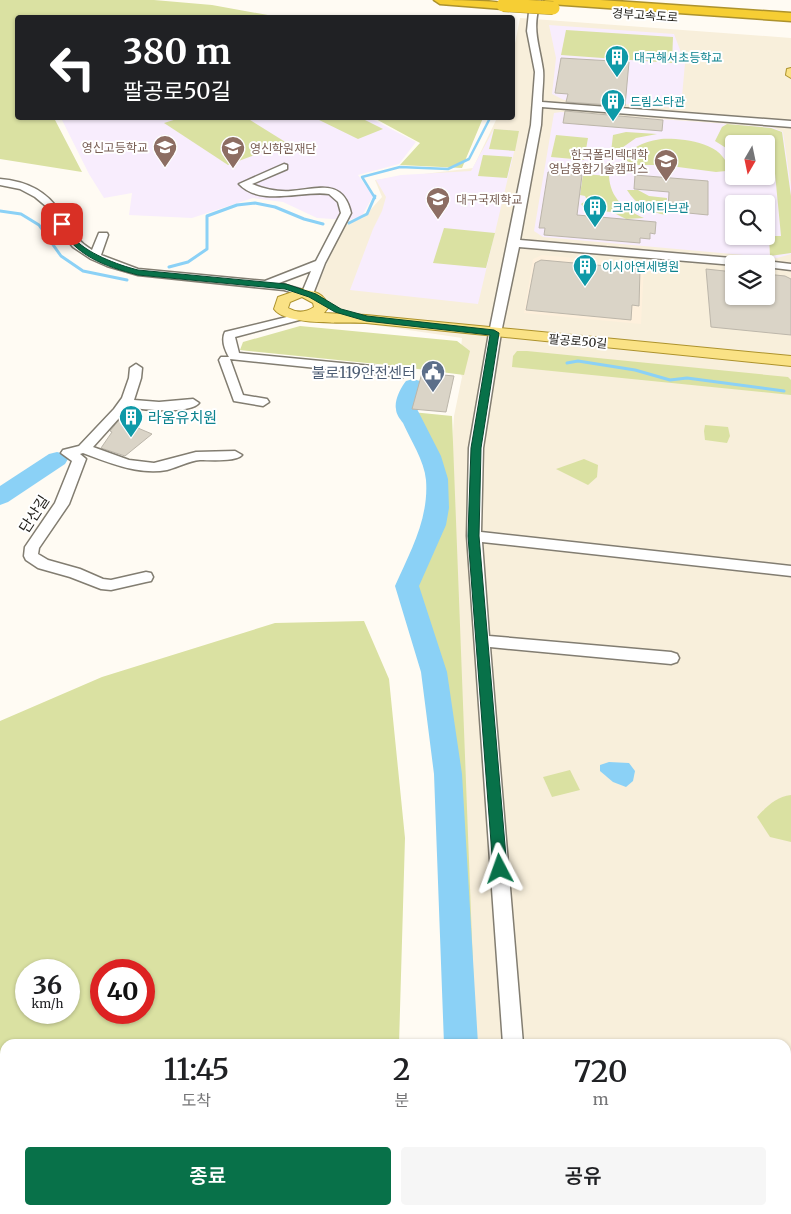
<!DOCTYPE html>
<html lang="ko">
<head>
<meta charset="utf-8">
<style>
  :root { --surface:#fff; --page:#f6f6f6; --text:#202124; --muted:#757577; --accent:#087149 }
  body { margin:0; font-family:Merriweather,"Noto Sans KR",serif; background:var(--page); color:var(--text); height:100vh; display:flex; flex-direction:column; font-size:19px; white-space:nowrap }
  * { box-sizing:border-box; margin:0 }
  p { font-size:16px; color:var(--muted) }
  .icon { flex:none; width:28px; height:28px; fill:none; stroke:currentColor; stroke-width:2; stroke-linecap:round; stroke-linejoin:round }
  .map { position:relative; flex:1; overflow:hidden }
  .drawer { position:absolute; left:0px; top:1039px; width:791px; height:176px; display:flex; flex-direction:column; background:var(--surface); border-radius:15px 15px 0 0; box-shadow:0 1px 4px #0004 }
  .drawer>* { flex:none }
  .guide { position:absolute; left:15px; top:15px; width:500px; height:105px; border-radius:5px; box-shadow:0 1px 4px #0004; background:#202124; color:#fff; overflow:hidden }
  .needle { width:32px; rotate:189deg }
  .controls { position:absolute; left:725px; top:135px; display:grid; gap:10px }
  .controls a { display:grid; place-items:center; width:50px; height:50px; border-radius:5px; background:var(--surface); box-shadow:0 1px 4px #0004; font-size:25px }
  .speed { position:absolute; left:15px; top:959px; display:flex; gap:10px; font-size:25px; font-weight:700; text-align:center }
  .speed>* { display:grid; place-content:center; width:65px; height:65px; border-radius:50%; background:var(--surface); box-shadow:0 1px 4px #0004; line-height:1 }
  .speed small { font-size:12px; font-weight:400 }
  .speed .limit { border:8px solid #d22; background:#fff; color:#111 }
  .pin { position:absolute; display:grid; place-items:center; width:42px; height:42px; color:#fff; margin:-21px; border-radius:10px; box-shadow:0 2px 8px #0006 }
  .me { position:absolute; width:55px; margin:-28px; rotate:356deg; stroke-linejoin:round; filter:drop-shadow(0 0 4px #0008) }
  .turn { display:flex; align-items:center; gap:18px; height:105px; padding:0 25px; font-size:22px }
  .turn .icon { width:65px; height:65px; stroke-width:2.5 }
  .turn b { display:block; font-size:35px; line-height:42px }
  .eta { display:flex; justify-content:space-evenly; align-items:center; height:85px; text-align:center }
  .eta b { font-size:30px; font-weight:600; line-height:35px }
  .primary-button { display:flex; gap:10px; margin-top:auto; padding:10px 25px }
  .primary-button a { flex:1; height:58px; border-radius:5px; background:var(--accent); color:#fff; font-size:20px; font-weight:600; line-height:58px; text-align:center }
  .primary-button a+a { background:var(--page); color:var(--text) }
  .map>svg:first-child { display:block }
  .built { fill:#f8efdb; fill-rule:evenodd }
  .education { fill:#f8edfd; fill-rule:evenodd }
  .medical { fill:#fef0dc }
  .green { fill:#dae1a2; fill-rule:evenodd }
  .water { fill:#8bd1f6 }
  .lines { fill:none; stroke-linecap:round; stroke-linejoin:round }
  .stream-far1 { stroke:#8bd1f6; stroke-width:2.5 }
  .stream { stroke:#8bd1f6; stroke-width:3 }
  .river { fill:#8bd1f6; fill-rule:evenodd }
  .building { fill:#dad4c7; stroke:#bcb6aa }
  .minor-casing { stroke:#827d71; stroke-width:3 }
  .major-casing { stroke:#ad922c; stroke-width:2 }
  .highway-casing { stroke:#ad922c; stroke-width:3 }
  .minor { fill:#fff; fill-rule:evenodd }
  .major { fill:#fae285; fill-rule:evenodd }
  .highway { fill:#f6ce34; fill-rule:evenodd }
  .highway-bridge-casing { stroke:#ad922c; stroke-width:14; stroke-linecap:butt }
  .highway-bridge { stroke:#f6ce34; stroke-width:13 }
  .route { fill:#087149; stroke:#05492f }
  .labels { text-anchor:middle; dominant-baseline:central; stroke-width:4; stroke-linejoin:round; paint-order:stroke }
  .far-street-label { font-size:12px; fill:#25231e; stroke:#fff }
  .far-culture-label { font-size:12px; fill:#0d838f; stroke:#fff; text-anchor:start }
  .far-education-label { font-size:12px; fill:#785e54; stroke:#fff; text-anchor:end }
  .service-label { font-size:15px; fill:#4e5e75; stroke:#fff; text-anchor:end }
  .culture-label { font-size:15px; fill:#0d838f; stroke:#fff; text-anchor:start }
  .street-label { font-size:15px; fill:#25231e; stroke:#fff }
</style>
</head>
<body>
<div class="map">
<svg width="791" height="1214" viewBox="0 0 791 1214">
  <rect width="100%" height="100%" fill="#fffbf3"/>
  <path class="built" d="M520 18 791 38V1214H482L481 1210H786V1044H473L452 448 454 416 462 377 459 369 462 338 341 320 315 290 343 227 349 223 363 218 382 197 375 180 473 168 497 118H512L513 54ZM734 144H766V176H734ZM734 204H766V236H734ZM734 264H766V296H734Z"/>
  <g class="education">
    <polygon points="549,25 674,34 685,63 681,108 564,100 552,94 556,58"/>
    <path d="M561 112 772 127 783 132 791 187V254L777 258 543 237 534 231 554 113ZM734 144H766V176H734ZM734 204H766V236H734Z"/>
    <polygon points="61,118 370,118 416,142 399,164 358,175 373,196 362,216 349,220 317,218 283,202 253,198 192,218 129,215 132,193 104,198 89,174"/>
    <polygon points="494,129 519,131 478,304 350,290 373,229 382,211 386,197 376,180 401,175 471,171"/>
  </g>
  <polygon class="medical" points="542,255 644,264 641,324 524,313 533,259"/>
  <g class="green">
    <polygon points="0,0 154,0 212,5 279,17 18,18 18,118 54,118 82,172 0,159"/>
    <polygon points="566,30 673,37 672,63 561,55"/>
    <polygon points="180,118 247,118 287,143 228,165 164,123"/>
    <polygon points="315,118 361,118 383,129 358,139"/>
    <polygon points="374,118 483,118 462,168 400,165 420,143"/>
    <polygon points="727,124 771,128 782,132 791,196 791,253 770,256 769,236 781,236 774,163 769,162 769,159 766,159 766,144 734,144 734,153 715,141 722,127"/>
    <polygon points="494,129 519,131 515,151 489,149"/>
    <polygon points="626,132 657,134 636,138 616,152 611,152 613,135"/>
    <polygon points="556,135 588,138 584,160 551,157"/>
    <path d="M661 139C682 138 723 142 728 168L726 171 716 172 663 165H635L627 161C628 146 648 141 661 139Z"/>
    <polygon points="483,155 512,157 507,178 478,176"/>
    <path d="M583 174 609 176C610 198 625 210 644 218L626 219 612 212 586 210 581 204 587 200 585 196 580 195Z"/>
    <path d="M627 190H638L649 196 667 198 666 215C649 212 636 205 627 190Z"/>
    <polygon points="444,228 495,233 486,268 433,263"/>
    <polygon points="300,326 457,341 470,351 464,375 387,365 240,350 243,342"/>
    <polygon points="517,351 527,351 788,377 791,380 791,395 512,367 513,356"/>
    <polygon points="412,412 452,416 476,1044 448,1044 449,854 413,590 446,507 437,459"/>
    <polygon points="705,425 728,427 730,436 727,443 705,440 704,431"/>
    <polygon points="584,459 598,465 597,477 588,485 556,469"/>
    <path d="M364 621 389 679 405 838 399 1044H5V1210H404V1214H0V721L102 677 275 623ZM26 970H69V1012H26ZM101 970H144V1012H101Z"/>
    <polygon points="570,770 580,790 552,797 543,777"/>
    <path d="M791 795V842L770 837 757 817C767 806 776 797 791 795Z"/>
  </g>
  <polygon class="water" points="609,762 629,763 635,771 633,781 626,787 613,782 600,771 600,765"/>
  <g class="lines">
    <g class="stream-far1">
      <polyline points="512,22 513,20"/>
      <polyline points="375,198 362,177 400,167 448,169 469,159 490,118"/>
    </g>
    <g class="stream">
      <polyline points="0,211 21,214 39,225 61,256 83,271 127,280"/>
      <polyline points="349,223 367,214 375,196"/>
      <polyline points="169,267 188,262 207,249 207,216 237,205 255,203 275,207 304,219 323,224"/>
      <polyline points="567,363 578,361 635,370 670,380 687,378 784,391"/>
    </g>
    <g class="river">
      <path d="M413 379 420 381 423 385 417 400V409L441 456 448 479 449 508 446 525 419 586 447 672 462 774 478 1044H444L434 774 421 672 395 586C410 552 429 519 426 480 424 460 411 441 403 423 400 419 396 414 396 409 394 401 401 387 406 381Z"/>
      <polygon points="57,452 65,454 68,459 65,464 8,502 0,505 0,486 49,454"/>
      <polygon points="441,1210 477,1210 476,1214 440,1214"/>
    </g>
  </g>
  <g class="building">
    <polygon points="561,58 629,62 625,106 566,102 568,94 555,93"/>
    <polygon points="565,111 663,120 662,131 563,123"/>
    <polygon points="548,172 582,175 577,215 656,222 655,234 650,233 650,239 640,238 640,243 544,235 545,228 539,228"/>
    <polygon points="635,175 708,181 708,215 668,211 669,192 634,189"/>
    <polygon points="541,260 640,269 639,306 632,305 631,320 526,310 535,263"/>
    <polygon points="706,269 734,272 734,296 766,296 766,274 785,276 791,279 791,335 711,327"/>
    <polygon points="422,373 454,376 446,412 412,409"/>
    <polygon points="119,420 152,434 125,456 101,448 112,432 110,431"/>
  </g>
  <g class="lines">
    <g class="minor-casing">
      <g id="minor">
        <path d="M533 0H541C531 29 539 42 543 70 544 80 542 91 542 102L791 121V127L542 107 541 125 520 240 766 261 791 264V270L766 267V264L734 265 519 247 501 333 483 448 481 532 791 566V576L482 542 489 636 671 652 677 654 679 658 677 662 671 664 490 647 523 1044H503L467 536 469 448 489 333 531 125 535 72 527 31 529 12Z"/>
        <path d="M284 164 287 165V169L252 184C264 189 278 192 291 191 318 189 343 178 351 213L325 263 313 294 307 297 284 290 138 275 107 266 91 259 73 247 63 235 47 207 35 197 20 189 0 185V179C25 181 46 190 60 212 70 227 75 240 92 250L99 233H107L108 235 101 255 138 269 265 281 316 261 341 213 338 202 329 194C303 190 261 207 239 184ZM311 271 303 290 279 283Z"/>
        <path d="M299 314 303 315 305 317 303 319 235 337 239 353 403 369 409 373 403 377 230 359 243 395 267 399 269 402 263 406 234 401 219 360 221 357H229C225 350 221 340 225 332Z"/>
        <path d="M136 364 142 368 141 378 134 400 159 402 193 399 199 403C190 414 143 410 129 407L93 447 129 460 154 463 196 452 235 451 242 455C236 462 210 460 200 460 189 461 178 467 167 470 138 475 110 463 83 453L80 454 86 459 69 504 39 548 38 554 48 560 80 569 103 579 111 580 146 572 151 573 153 577 151 581 146 582 111 590 101 589 70 577 38 568 26 560 24 556 25 547 55 503 72 461 61 453 63 450 79 446 114 409 122 398 129 378 130 368Z"/>
        <rect x="516" y="1210" width="22" height="4"/>
      </g>
    </g>
    <g class="major-casing">
      <g id="major">
        <polygon points="791,68 791,78 786,75 787,69"/>
        <path d="M301 289C314 291 326 293 328 308L324 313 366 315 791 356V366L366 323C345 322 286 326 274 309L278 297ZM302 297 313 303 314 307C305 313 297 313 288 308L290 302Z"/>
      </g>
    </g>
    <g class="highway-casing">
      <g id="highway">
        <path d="M434 0C449 0 500 0 509 5L503 9 440 4Z"/>
        <polygon points="544,0 600,0 791,13 791,21 550,4"/>
      </g>
    </g>
    <use href="#minor" class="minor"/>
    <use href="#major" class="major"/>
    <use href="#highway" class="highway"/>
    <g class="highway-bridge-casing">
      <polyline id="highway-bridge" points="503,5 553,8"/>
    </g>
    <use href="#highway-bridge" class="highway-bridge"/>
  </g>
  <path class="route" d="M59 222H65C67 226 69 231 72 236 85 253 118 265 138 270L286 284 316 294 341 309 367 316 494 330 499 333 481 448 479 536 507 869 505 874 500 875 495 874 493 869 468 536 471 448 490 335 366 321 335 312 309 297 285 289 138 275C104 266 75 256 58 224Z"/>
  <defs>
    <g id="building-pin" transform="scale(1.25)"><path d="M0 17L-7.5 6A9.5 9.5 0 1 1 7.5 6Z" fill="#0f9aa8" stroke="#fff"/><path d="M-4-6H4V6H1V3H-1V6H-4ZM-2.5-4.3h1.7v1.8h-1.7ZM.8-4.3h1.7v1.8H.8ZM-2.5-1h1.7V.8h-1.7ZM.8-1h1.7V.8H.8Z" fill="#fff"/></g>
    <g id="school-pin" transform="scale(1.25)"><path d="M0 17L-7.5 6A9.5 9.5 0 1 1 7.5 6Z" fill="#8d6e63" stroke="#fff"/><path d="M0-5L7-2L0 1L-7-2ZM-4 1L0 2.5L4 1V4Q0 6-4 4Z" fill="#fff"/></g>
    <g id="university-pin" transform="scale(1.25)"><path d="M0 17L-7.5 6A9.5 9.5 0 1 1 7.5 6Z" fill="#8d6e63" stroke="#fff"/><path d="M0-5L7-2L0 1L-7-2ZM-4 1L0 2.5L4 1V4Q0 6-4 4Z" fill="#fff"/></g>
    <g id="civic-pin" transform="scale(1.25)"><path d="M0 17L-7.5 6A9.5 9.5 0 1 1 7.5 6Z" fill="#5c6f8a" stroke="#fff"/><path d="M-.6-6.5H3V-4.5H.6V-3L4-1V1h2V6H-6V1h2V-1L-.6-3ZM-1.2 2.5V6h2.4V2.5Z" fill="#fff"/></g>
  </defs>
  <g fill-rule="evenodd">
    <use href="#building-pin" x="617" y="57"/>
    <use href="#building-pin" x="613" y="101"/>
    <use href="#school-pin" x="165" y="147"/>
    <use href="#school-pin" x="233" y="148"/>
    <use href="#university-pin" x="666" y="161"/>
    <use href="#school-pin" x="438" y="199"/>
    <use href="#building-pin" x="595" y="207"/>
    <use href="#building-pin" x="585" y="266"/>
    <use href="#civic-pin" x="433" y="372"/>
    <use href="#building-pin" x="131" y="417"/>
  </g>
  <g class="labels">
    <g class="far-street-label">
      <text transform="translate(645 15) rotate(4)">경부고속도로</text>
      <text transform="translate(578 341) rotate(5)">팔공로50길</text>
    </g>
    <g class="far-culture-label">
      <text x="634" y="57">대구해서초등학교</text>
      <text x="630" y="101">드림스타관</text>
      <text x="612" y="207">크리에이티브관</text>
      <text x="602" y="266">이시아연세병원</text>
    </g>
    <g class="far-education-label">
      <text x="148" y="147">영신고등학교</text>
      <text x="250" y="148" text-anchor="start">영신학원재단</text>
      <text x="648" y="154">한국폴리텍대학<tspan x="648" dy="14">영남융합기술캠퍼스</tspan></text>
      <text x="456" y="199" text-anchor="start">대구국제학교</text>
    </g>
    <g class="service-label">
      <text x="416" y="372">불로119안전센터</text>
    </g>
    <g class="culture-label">
      <text x="148" y="417">라움유치원</text>
    </g>
    <g class="street-label">
      <text transform="translate(34 514) rotate(-57)">단산길</text>
    </g>
  </g>
</svg>
<div class="controls">
<a><svg class="needle" viewBox="-14 -14 28 28"><path d="M0-13l5 13h-10z" fill="#e53935"/><path d="M0 13l5-13h-10z" fill="#757577"/></svg></a>
<a><svg class="icon" aria-label="search" viewBox="0 0 24 24"><circle cx="10" cy="10" r="6"/><path d="M15 15l6 6"/></svg></a>
<a><svg class="icon" aria-label="layers" viewBox="0 0 24 24"><path d="M12 4l9 5-9 5-9-5zM3 14l9 5 9-5"/></svg></a>
</div>
<div class="speed"><div>36<small>km/h</small></div><div class="limit">40</div></div>
<div class="pin" style="left:62px;top:224px;background:#d93025"><svg class="icon" aria-label="arrive" viewBox="0 0 24 24"><path d="M6 21V4h12l-3 4 3 4H6"/></svg></div>
<svg class="me" style="left:500px;top:869px" viewBox="-20 -20 40 40"><path d="M0-17L14 15 0 8-14 15z" fill="#087149" stroke="#fff" stroke-width="4"/></svg>
<div class="guide">
<div class="turn"><svg class="icon" aria-label="left" viewBox="0 0 24 24"><path d="M17 20v-9H6M10 6l-5 5 5 5"/></svg><div><b>380 m</b>팔공로50길</div></div>
</div>
<section class="drawer">
<div class="eta">
<div><b>11:45</b><p>도착</p></div>
<div><b>2</b><p>분</p></div>
<div><b>720</b><p>m</p></div>
</div>
<div class="primary-button"><a>종료</a><a>공유</a></div>
</section>
</div>
</body>
</html>
